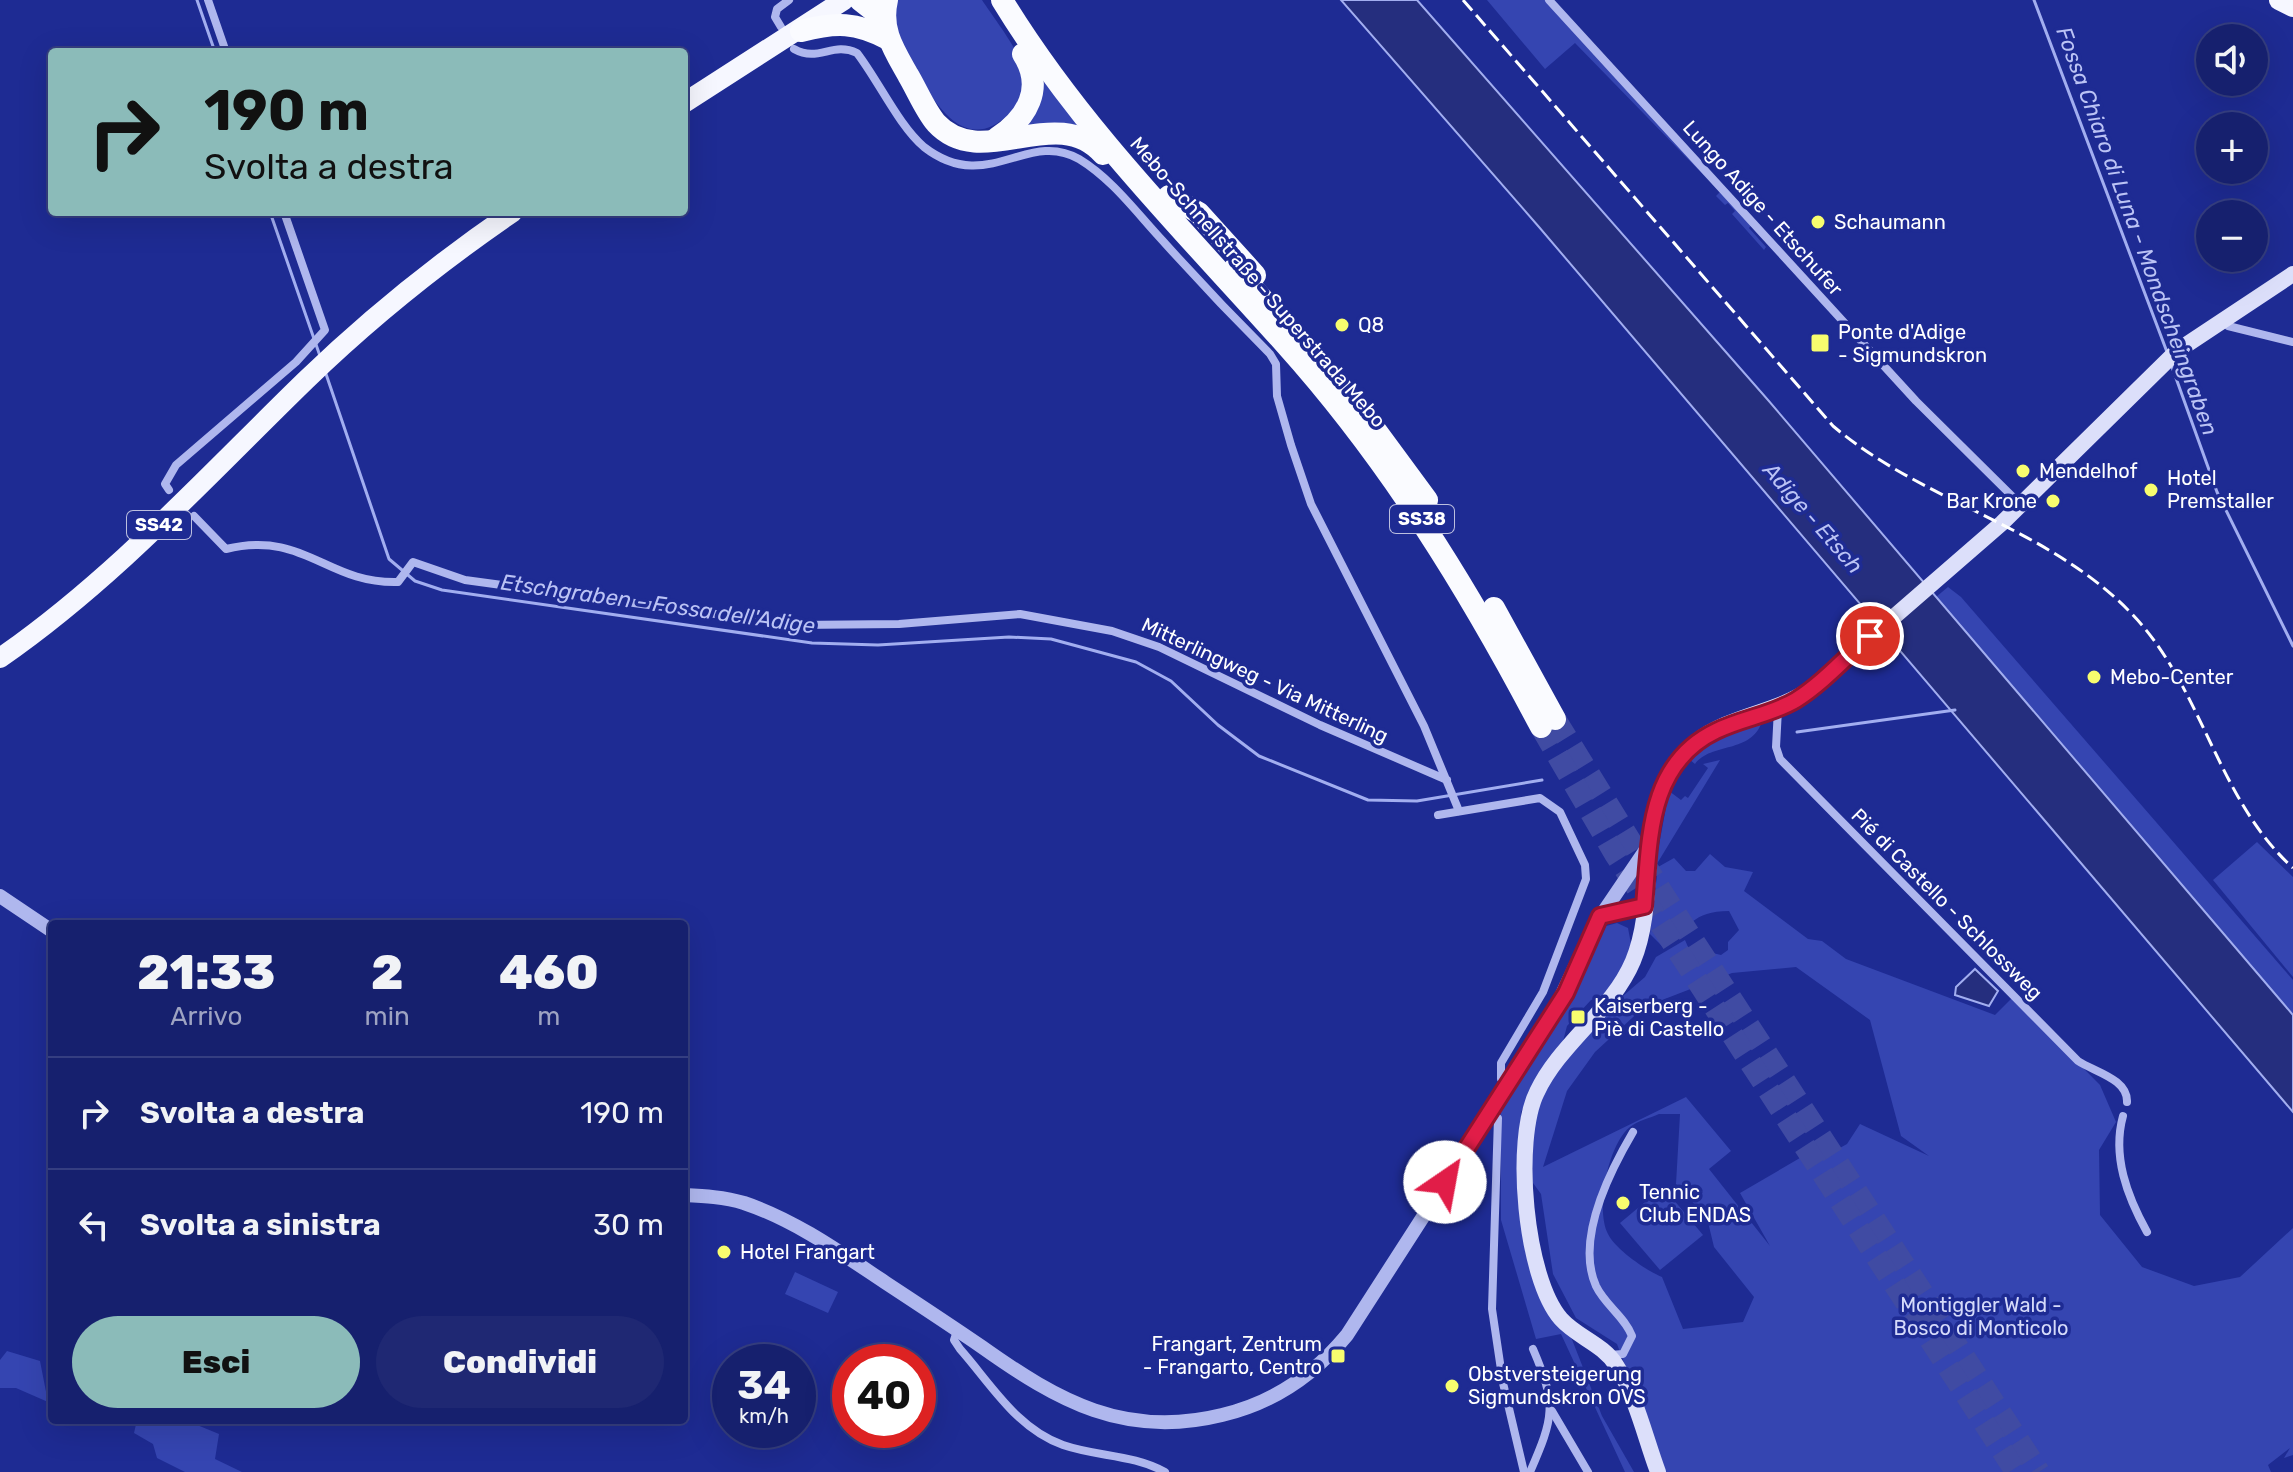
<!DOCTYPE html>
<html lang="it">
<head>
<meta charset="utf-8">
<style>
  :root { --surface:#16206e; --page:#1f2873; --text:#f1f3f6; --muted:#9ea3c2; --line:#353e81; --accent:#8bbbb9 }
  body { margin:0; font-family:Rubik,sans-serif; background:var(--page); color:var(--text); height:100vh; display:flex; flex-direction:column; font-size:30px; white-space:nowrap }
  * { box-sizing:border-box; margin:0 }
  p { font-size:26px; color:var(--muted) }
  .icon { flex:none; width:44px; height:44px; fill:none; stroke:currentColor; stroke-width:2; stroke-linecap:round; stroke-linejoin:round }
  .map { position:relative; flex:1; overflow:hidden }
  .sheet { position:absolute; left:48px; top:920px; width:640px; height:504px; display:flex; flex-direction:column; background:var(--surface); border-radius:8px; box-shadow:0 8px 32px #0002,0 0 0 2px var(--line) }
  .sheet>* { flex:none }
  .top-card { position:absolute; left:48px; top:48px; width:640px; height:168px; border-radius:8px; box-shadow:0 8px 32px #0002,0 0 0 2px var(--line); background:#8bbbb9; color:#111; overflow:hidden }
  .fabs { position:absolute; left:2196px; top:24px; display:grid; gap:16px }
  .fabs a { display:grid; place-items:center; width:72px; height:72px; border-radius:50%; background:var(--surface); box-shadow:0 8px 32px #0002,0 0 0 2px var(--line); font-size:40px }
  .speed { position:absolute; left:712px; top:1344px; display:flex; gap:16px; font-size:40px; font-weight:700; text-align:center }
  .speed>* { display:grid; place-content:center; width:104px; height:104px; border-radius:50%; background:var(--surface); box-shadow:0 8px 32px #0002,0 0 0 2px var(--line); line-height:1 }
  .speed small { font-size:20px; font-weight:400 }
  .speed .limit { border:12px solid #d22; background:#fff; color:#111 }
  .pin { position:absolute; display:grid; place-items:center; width:68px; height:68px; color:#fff; margin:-34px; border:4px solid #fff; border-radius:50%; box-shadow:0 2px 8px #0007 }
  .me { position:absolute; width:88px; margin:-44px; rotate:33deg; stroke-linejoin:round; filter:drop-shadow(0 0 6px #0008) }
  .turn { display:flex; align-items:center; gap:28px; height:168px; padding:0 24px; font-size:36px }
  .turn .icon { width:104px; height:104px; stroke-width:2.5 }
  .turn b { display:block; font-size:56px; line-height:68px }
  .eta { display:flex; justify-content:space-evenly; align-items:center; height:136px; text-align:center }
  .eta b { font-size:48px; font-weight:800; line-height:56px }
  .primary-button { display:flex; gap:16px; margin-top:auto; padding:16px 24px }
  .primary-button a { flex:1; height:92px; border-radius:48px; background:var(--accent); color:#111; font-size:32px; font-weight:800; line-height:92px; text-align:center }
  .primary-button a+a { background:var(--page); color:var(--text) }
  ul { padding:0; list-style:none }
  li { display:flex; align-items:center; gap:24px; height:112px; padding:0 24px; border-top:2px solid var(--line) }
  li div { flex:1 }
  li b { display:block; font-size:30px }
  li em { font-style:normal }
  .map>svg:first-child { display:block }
  .green { fill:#3545b1; fill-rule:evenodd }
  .water { fill:#252e7e; stroke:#a2aef0; stroke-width:2 }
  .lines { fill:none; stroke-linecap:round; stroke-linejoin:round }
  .stream { stroke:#a2aef0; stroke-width:3 }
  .trunk-tunnel { stroke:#404ba3; stroke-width:22; stroke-dasharray:22 11; stroke-linecap:butt }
  .minor { stroke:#afb7ee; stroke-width:8 }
  .tertiary { stroke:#afb7ee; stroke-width:14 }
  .secondary { stroke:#dcdffa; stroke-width:16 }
  .primary { stroke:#f6f7ff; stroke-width:20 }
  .trunk { stroke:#fafbff; stroke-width:22 }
  .rail { stroke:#fff; stroke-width:3; stroke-dasharray:14 6; stroke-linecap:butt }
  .route-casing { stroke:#92132f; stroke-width:20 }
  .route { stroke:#e11d48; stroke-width:14 }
  .poi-dot { fill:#f8fd6e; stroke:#1e2b93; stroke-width:3 }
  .labels { text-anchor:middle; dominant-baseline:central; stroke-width:7; stroke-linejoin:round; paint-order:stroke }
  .shield { fill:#1e2b93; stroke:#bcbfdf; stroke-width:2 }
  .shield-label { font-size:18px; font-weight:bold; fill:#fff }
  .street-label { font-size:20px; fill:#fff; stroke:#1e2b93 }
  .poi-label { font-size:20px; fill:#fff; stroke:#1e2b93; text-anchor:start }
  .park-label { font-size:20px; fill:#d5dafa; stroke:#1e2b93 }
  .water-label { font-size:22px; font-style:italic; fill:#bbc3f5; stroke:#1e2b93 }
</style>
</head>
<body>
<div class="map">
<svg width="2293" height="1472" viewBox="0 0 2293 1472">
  <rect width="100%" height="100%" fill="#1e2b93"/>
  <g class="green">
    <path d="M894 0H982C993 17 1023 55 1025 74 1026 88 1020 104 1010 113 966 156 936 106 915 69 909 59 901 48 897 37 893 26 895 11 894 0Z"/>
    <polygon points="1487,0 1546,0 1753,223 1749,228 1766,247 1764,250 1732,214 1735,211 1728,203 1725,205 1716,196 1720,192 1575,43 1545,69"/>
    <polygon points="1044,82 1046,83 1084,130 1026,128"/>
    <polygon points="1948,587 1961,597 2293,980 2293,1015 1936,597"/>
    <path d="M1762 721C1752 754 1711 742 1695 764L1689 759 1713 740Z"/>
    <polygon points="1720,760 1655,867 1669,791 1681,800 1685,796 1688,798 1708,768 1703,764"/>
    <polygon points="2257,842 2293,877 2293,977 2213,880"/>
    <path d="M1710 854 1725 867 1753 872 1744 891 1808 939 1822 941 1846 959 1995 1015 2013 997 2100 1085 2116 1122 2099 1150 2100 1215 2142 1267 2194 1286 2240 1277 2293 1228V1455L2284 1458 2290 1448 2268 1465 2271 1472H1665L1617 1344 1576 1318 1553 1274 1541 1194 1533 1183 1531 1142 1542 1088 1602 1014 1645 977 1656 957 1685 940 1688 947 1721 955 1728 950V942L1739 930 1729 911C1692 911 1690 928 1662 946L1650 934 1658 867 1674 858 1686 871H1695ZM1796 967 1870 1020 1901 1136 1929 1156 1860 1124 1847 1144 1838 1149 1824 1144 1740 1193 1770 1246 1709 1169 1731 1151 1686 1097 1543 1167 1567 1091 1595 1052 1644 1007 1732 973ZM1659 1114H1680L1676 1184 1707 1218 1714 1247 1754 1297 1743 1322 1683 1329 1662 1277C1647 1271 1615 1249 1608 1234 1595 1210 1608 1144 1630 1127 1637 1121 1650 1118 1659 1114Z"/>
    <polygon points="1617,923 1628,928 1631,944 1622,970 1601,998 1591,1000 1567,1026 1562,1045 1537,1080 1521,1112 1518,1170 1529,1261 1571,1337 1602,1416 1634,1472 1625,1472 1561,1334 1536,1339 1501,1220 1501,1111 1506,1093 1579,983 1606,926"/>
    <polygon points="1663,1187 1703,1235 1660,1270 1620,1223"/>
    <polygon points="795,1272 838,1292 828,1313 785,1294"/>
    <polygon points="7,1351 40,1361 48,1402 16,1388 0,1388 0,1360"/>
    <polygon points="137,1420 185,1420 219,1434 215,1459 242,1472 185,1472 157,1458 153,1444 134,1433"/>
  </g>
  <g class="water">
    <polygon points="1341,0 1417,0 1768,400 2293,1015 2293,1112 1539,227"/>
    <polygon points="1975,969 1998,991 1989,1006 1955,995 1956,987"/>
  </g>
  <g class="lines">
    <g class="stream">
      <polyline points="197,0 215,52"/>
      <polyline points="2034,0 2167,352"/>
      <polyline points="270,212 320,356"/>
      <polyline points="2172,367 2217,492 2293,646"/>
      <polyline points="326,374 389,559 415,581 442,590 812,643 878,645 1009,637 1051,639 1136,662 1171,681 1218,725 1259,756 1368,800 1417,801 1542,780"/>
      <polyline points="1797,732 1955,710"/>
    </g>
    <g class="trunk-tunnel">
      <polyline points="1555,719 1665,897 2039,1472"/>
      <polyline points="1541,727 1615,854 2016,1472"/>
    </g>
    <g class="minor">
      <polyline points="208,0 226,52"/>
      <polyline points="1549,0 1916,401 2021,505"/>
      <polyline points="781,27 775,17 777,9 789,0"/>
      <path d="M794 49C819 63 832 41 857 53 878 80 899 126 924 147 987 196 1027 129 1079 159 1112 179 1136 212 1162 240 1197 279 1233 317 1270 354L1276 364 1277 396 1291 445 1311 504 1424 726 1459 811"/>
      <polyline points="2222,320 2228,326 2293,342"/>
      <polyline points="169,490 165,484 176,465 296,362 325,330 284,212"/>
      <path d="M194 516 226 549C305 530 326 584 398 582L413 562 465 580 796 625 899 624 1020 614 1112 631 1159 647 1320 725 1447 780"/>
      <path d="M1778 709 1776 747 1780 759 2078 1061C2095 1072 2128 1079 2127 1102"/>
      <polyline points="1438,815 1540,798 1560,812 1585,865 1586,879 1543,992 1501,1063 1501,1079 1508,1086"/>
      <polyline points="1491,1111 1498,1118 1492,1309 1503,1383 1524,1472"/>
      <path d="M2123 1116C2112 1156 2127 1196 2147 1232"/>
      <path d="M957 1331 954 1340 960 1349C991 1384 1017 1429 1063 1445 1098 1457 1132 1454 1165 1472"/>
      <path d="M1610 1355 1623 1354 1632 1336C1625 1317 1605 1305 1596 1286 1575 1239 1610 1171 1633 1132"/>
      <polyline points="1552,1411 1588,1472"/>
      <path d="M1530 1472C1554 1417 1557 1405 1533 1349"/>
    </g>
    <g class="tertiary">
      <polyline points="0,896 52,931"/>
      <polyline points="1601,916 1644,906"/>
      <path d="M684 1195C704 1196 724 1197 744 1203 795 1220 841 1253 886 1283 918 1304 950 1325 982 1347 1058 1401 1125 1439 1222 1415 1273 1403 1314 1375 1347 1335L1551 1018 1594 926 1649 845"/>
    </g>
    <path class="secondary" d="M1658 1472C1645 1437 1636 1396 1616 1365 1603 1344 1577 1337 1561 1319 1525 1278 1513 1140 1537 1092 1560 1043 1612 1011 1633 961 1663 888 1627 798 1697 741 1730 715 1777 713 1812 688L2002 523 2177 351 2293 274"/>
    <g class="primary">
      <polyline points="2279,0 2293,7"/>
      <polyline points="684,103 844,0"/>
      <path d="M0 658C114 579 206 477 306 380 369 319 440 262 513 212"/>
    </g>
    <g class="trunk">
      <polyline points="860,0 874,11 885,30"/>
      <path d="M887 0C880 30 894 50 908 75 917 90 925 110 936 123 982 173 1056 101 1103 154"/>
      <path d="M1002 0C1080 128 1187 234 1286 345 1390 461 1469 590 1541 727"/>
      <path d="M801 31C836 22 856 22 888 39"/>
      <path d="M997 138C1027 118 1045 88 1023 54"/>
      <polyline points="1169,196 1199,213 1255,275"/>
      <polyline points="1235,268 1360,409 1427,500"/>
      <polyline points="1494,608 1555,719"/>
    </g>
    <path class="rail" d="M1463 0 1833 426C1924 503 2047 526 2131 613 2203 687 2216 798 2293 868"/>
  </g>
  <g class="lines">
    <g class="route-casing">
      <path id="route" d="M1445 1182 1566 993 1600 916 1644 906C1650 840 1647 764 1716 731 1742 718 1771 715 1796 700 1823 683 1846 657 1870 636"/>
    </g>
    <use href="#route" class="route"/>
  </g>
  <g class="poi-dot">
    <circle cx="1818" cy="222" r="8"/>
    <circle cx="1342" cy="325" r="8"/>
    <rect x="1810" y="333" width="20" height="20" rx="4"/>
    <circle cx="2023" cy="471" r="8"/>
    <circle cx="2151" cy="490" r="8"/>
    <circle cx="2053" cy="501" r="8"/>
    <circle cx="2094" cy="677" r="8"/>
    <rect x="1570" y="1009" width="16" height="16" rx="4"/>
    <circle cx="1623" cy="1203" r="8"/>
    <circle cx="724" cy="1252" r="8"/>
    <rect x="1330" y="1348" width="16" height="16" rx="4"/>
    <circle cx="1452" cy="1386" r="8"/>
  </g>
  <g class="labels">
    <g class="shield">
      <rect x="1390" y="505" width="64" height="28" rx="6"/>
      <rect x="127" y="511" width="64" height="28" rx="6"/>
    </g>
    <g class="shield-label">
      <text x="1422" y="519">SS38</text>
      <text x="159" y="525">SS42</text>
    </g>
    <g class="street-label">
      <text transform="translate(1763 208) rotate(48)">Lungo Adige - Etschufer</text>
      <text transform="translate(1258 282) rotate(49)">Mebo-Schnellstraße - Superstrada Mebo</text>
      <text transform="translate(1265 680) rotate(25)">Mitterlingweg - Via Mitterling</text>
      <text transform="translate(1947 904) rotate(45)">Pié di Castello - Schlossweg</text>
    </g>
    <g class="poi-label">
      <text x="1834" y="222">Schaumann</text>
      <text x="1358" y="325">Q8</text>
      <text x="1838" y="332">Ponte d'Adige<tspan x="1838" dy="23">- Sigmundskron</tspan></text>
      <text x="2039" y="471">Mendelhof</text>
      <text x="2167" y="478">Hotel<tspan x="2167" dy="23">Premstaller</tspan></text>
      <text x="2037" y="501" text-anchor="end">Bar Krone</text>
      <text x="2110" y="677">Mebo-Center</text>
      <text x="1594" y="1006">Kaiserberg -<tspan x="1594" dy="23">Piè di Castello</tspan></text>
      <text x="1639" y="1192">Tennic<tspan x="1639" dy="23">Club ENDAS</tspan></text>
      <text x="740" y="1252">Hotel Frangart</text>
      <text x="1322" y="1344" text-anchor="end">Frangart, Zentrum<tspan x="1322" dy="23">- Frangarto, Centro</tspan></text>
      <text x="1468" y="1374">Obstversteigerung<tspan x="1468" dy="23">Sigmundskron OVS</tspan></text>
    </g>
    <g class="park-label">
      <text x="1981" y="1305">Montiggler Wald -<tspan x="1981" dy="23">Bosco di Monticolo</tspan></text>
    </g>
    <g class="water-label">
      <text transform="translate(2137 231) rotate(70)">Fossa Chiaro di Luna - Mondscheingraben</text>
      <text transform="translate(1813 518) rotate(49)">Adige - Etsch</text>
      <text transform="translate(658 604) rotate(8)">Etschgraben - Fossa dell'Adige</text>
    </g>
  </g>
</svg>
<div class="fabs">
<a><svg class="icon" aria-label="sound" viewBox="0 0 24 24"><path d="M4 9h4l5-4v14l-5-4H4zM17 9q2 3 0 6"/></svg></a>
<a>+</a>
<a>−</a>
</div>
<div class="speed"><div>34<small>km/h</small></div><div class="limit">40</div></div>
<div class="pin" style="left:1870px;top:636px;background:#d93025"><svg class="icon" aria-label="arrive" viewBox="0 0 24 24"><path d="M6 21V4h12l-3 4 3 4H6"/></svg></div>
<svg class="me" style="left:1445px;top:1182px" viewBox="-20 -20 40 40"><circle r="19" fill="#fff"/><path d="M0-13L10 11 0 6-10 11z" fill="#e11d48"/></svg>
<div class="top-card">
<div class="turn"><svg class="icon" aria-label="right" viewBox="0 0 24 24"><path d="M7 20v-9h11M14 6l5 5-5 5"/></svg><div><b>190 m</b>Svolta a destra</div></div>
</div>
<section class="sheet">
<div class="eta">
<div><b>21:33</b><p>Arrivo</p></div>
<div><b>2</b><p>min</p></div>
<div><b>460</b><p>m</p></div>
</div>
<ul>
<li><svg class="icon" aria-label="right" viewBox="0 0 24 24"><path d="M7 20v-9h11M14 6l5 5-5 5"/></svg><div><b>Svolta a destra</b></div><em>190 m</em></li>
<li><svg class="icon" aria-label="left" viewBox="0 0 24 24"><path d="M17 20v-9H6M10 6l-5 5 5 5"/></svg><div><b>Svolta a sinistra</b></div><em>30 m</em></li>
</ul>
<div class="primary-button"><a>Esci</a><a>Condividi</a></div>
</section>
</div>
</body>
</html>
